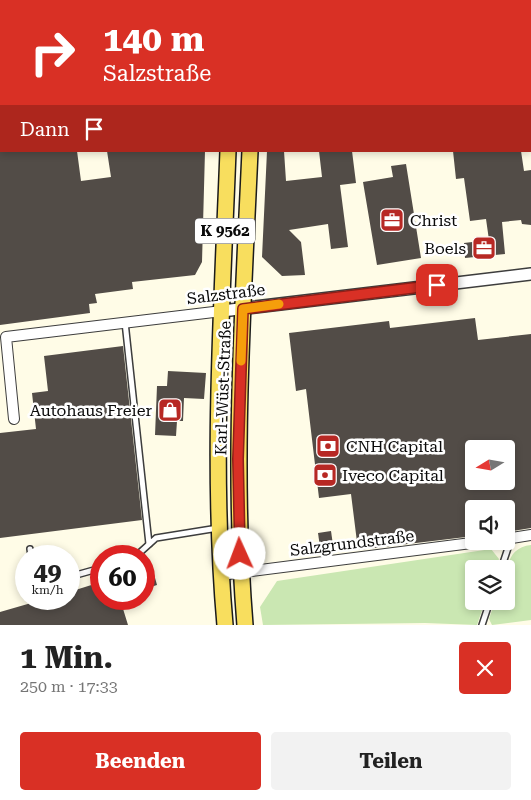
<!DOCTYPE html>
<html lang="de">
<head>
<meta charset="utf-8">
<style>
  :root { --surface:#fff; --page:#f2f2f2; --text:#222; --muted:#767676; --accent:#d93025 }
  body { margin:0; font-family:"Roboto Serif",serif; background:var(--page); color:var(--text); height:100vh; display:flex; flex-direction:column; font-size:19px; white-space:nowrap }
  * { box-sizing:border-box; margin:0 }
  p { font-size:16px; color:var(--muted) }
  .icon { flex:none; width:28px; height:28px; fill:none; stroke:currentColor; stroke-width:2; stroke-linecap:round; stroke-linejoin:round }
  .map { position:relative; height:625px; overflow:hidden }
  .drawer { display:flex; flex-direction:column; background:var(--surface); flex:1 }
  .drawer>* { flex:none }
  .top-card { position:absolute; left:0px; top:0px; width:531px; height:152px; box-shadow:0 2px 8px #0003; background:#d93025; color:#fff; overflow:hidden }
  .needle { width:32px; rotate:259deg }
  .buttons { position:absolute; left:465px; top:440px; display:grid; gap:10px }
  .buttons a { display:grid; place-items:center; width:50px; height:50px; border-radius:5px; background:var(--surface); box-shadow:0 2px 8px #0003; font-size:25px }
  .speed { position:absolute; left:15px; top:545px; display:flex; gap:10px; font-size:25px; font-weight:700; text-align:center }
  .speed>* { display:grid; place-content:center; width:65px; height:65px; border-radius:50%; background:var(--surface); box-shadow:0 2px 8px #0003; line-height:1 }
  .speed small { font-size:12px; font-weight:400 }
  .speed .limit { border:8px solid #d22; background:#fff; color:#111 }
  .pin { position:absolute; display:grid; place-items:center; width:42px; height:42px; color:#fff; margin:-21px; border-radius:10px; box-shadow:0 2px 8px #0006 }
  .me { position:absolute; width:55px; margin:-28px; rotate:358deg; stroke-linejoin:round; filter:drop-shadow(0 0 4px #0008) }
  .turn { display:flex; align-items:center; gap:18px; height:105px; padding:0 20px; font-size:22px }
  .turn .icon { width:65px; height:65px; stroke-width:2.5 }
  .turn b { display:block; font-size:35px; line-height:42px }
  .then { display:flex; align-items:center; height:48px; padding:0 20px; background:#0003; gap:10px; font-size:19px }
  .round { display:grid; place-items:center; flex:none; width:52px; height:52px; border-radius:5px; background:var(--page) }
  .headline { display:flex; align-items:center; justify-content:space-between; height:85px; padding:0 20px }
  h1 { font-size:30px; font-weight:700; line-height:38px }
  .action { display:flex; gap:10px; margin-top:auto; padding:10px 20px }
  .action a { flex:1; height:58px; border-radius:5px; background:var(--accent); color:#fff; font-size:20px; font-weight:700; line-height:58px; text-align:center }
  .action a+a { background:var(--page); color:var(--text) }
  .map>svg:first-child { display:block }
  .green { fill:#cae7b2 }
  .building { fill:#524c47; fill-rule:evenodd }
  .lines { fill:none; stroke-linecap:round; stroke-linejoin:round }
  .service-casing { stroke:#3d3d3d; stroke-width:8 }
  .minor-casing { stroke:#3d3d3d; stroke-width:12 }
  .tertiary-casing { stroke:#3d3d3d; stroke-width:14 }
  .secondary-casing { stroke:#2c2c2c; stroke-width:16 }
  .primary-casing { stroke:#1b1b1b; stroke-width:18 }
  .service { stroke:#fff; stroke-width:5 }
  .minor { stroke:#fff; stroke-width:10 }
  .tertiary { stroke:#fff; stroke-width:11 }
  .secondary { stroke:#fffba2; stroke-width:14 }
  .primary { stroke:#f8de5e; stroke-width:15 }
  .route-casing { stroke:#8d1f18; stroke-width:12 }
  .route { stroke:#d93025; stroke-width:9 }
  .slow { stroke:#f59e0b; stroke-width:9 }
  .labels { text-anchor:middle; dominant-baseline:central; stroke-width:5; stroke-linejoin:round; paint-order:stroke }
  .shield { fill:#fff; stroke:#545454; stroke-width:1 }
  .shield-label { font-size:15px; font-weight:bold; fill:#0a0a0a }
  .poi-label { font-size:16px; fill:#0a0a0a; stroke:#fff; text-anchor:start }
  .street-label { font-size:16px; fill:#0a0a0a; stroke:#fff }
</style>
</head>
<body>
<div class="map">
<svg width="531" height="625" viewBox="0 0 531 625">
  <rect width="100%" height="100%" fill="#fffce7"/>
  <g class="green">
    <path d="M531 545V620L492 625 489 619 495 601H506C506 580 502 548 531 545Z"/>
    <polygon points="491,549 499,559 495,569 474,569 474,601 485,601 477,625 425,623 263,625 260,607 277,581"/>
  </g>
  <g class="building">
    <polygon points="0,151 77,151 81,181 111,177 107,151 205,151 202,262 195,275 132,282 133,289 95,294 97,303 89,304 90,313 0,325"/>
    <polygon points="267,151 284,151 286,181 322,177 319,151 352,151 356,183 340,185 348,247 331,249 328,224 289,230 301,242 305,275 282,276 262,257"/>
    <polygon points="453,151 521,151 524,171 531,170 531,225 522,224 521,220 502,222 505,254 465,258 464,243 489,240 486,219 470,221 464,178 456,179"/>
    <polygon points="406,164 421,258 377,265 363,182 393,177 391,166"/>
    <path d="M475 318 478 340 531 334V528L506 532V509H474V536L358 550 351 494 319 498 306 389 296 391 289 333 389 321 390 328ZM474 449H506V481H474Z"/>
    <polygon points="123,346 142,520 0,538 0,433 36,429 32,393 48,391 44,356"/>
    <polygon points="168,371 206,373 204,399 184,398 183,421 177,421 176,436 155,435 157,386 167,386"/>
    <polygon points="331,531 333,545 320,547 318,533"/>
    <polygon points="152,567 157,585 144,589 144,569"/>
    <polygon points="101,582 101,599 120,599 128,625 0,625 0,612 45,599 69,599 69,592"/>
  </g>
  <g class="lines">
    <g class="service-casing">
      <g id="service">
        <polyline points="125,322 149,544"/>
        <polyline points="30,549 31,556"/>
        <polyline points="136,556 156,538 218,528"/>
        <polyline points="501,569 511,539"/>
        <polyline points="69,577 101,568"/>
        <polyline points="482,625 490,601"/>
      </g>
    </g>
    <g class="minor-casing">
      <g id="minor">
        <polyline points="14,419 6,337 222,311"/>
        <polyline points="506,539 531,535"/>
        <polyline points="221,575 487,541"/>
      </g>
    </g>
    <g class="tertiary-casing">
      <polyline id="tertiary" points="222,311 531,274"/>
    </g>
    <g class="secondary-casing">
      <g id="secondary">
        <polyline points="215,1 216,0"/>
        <polyline points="288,1 293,0"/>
        <polyline points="0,92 1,92"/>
      </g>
    </g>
    <g class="primary-casing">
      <g id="primary">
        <polyline points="237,1 237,0"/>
        <polyline points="258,1 258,0"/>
        <path d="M225 625C211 468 222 309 228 151"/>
        <path d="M245 625C232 467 243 309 250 151"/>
      </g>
    </g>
    <use href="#service" class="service"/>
    <use href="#minor" class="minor"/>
    <use href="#tertiary" class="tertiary"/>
    <use href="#secondary" class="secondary"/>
    <use href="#primary" class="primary"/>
  </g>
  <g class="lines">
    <g class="route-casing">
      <polyline id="route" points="240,554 238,459 243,309 437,285"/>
    </g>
    <use href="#route" class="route"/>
    <polyline class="slow" points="241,361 243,309 279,304"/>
  </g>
  <defs>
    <g id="office-square" transform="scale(1.25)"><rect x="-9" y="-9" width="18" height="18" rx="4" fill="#b72824" stroke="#fff"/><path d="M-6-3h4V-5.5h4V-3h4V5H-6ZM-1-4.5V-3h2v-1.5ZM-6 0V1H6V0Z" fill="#fff"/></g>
    <g id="shop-square" transform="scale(1.25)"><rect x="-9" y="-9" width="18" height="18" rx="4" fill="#b72824" stroke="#fff"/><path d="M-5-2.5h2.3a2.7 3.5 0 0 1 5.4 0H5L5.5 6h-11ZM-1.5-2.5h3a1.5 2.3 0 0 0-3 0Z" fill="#fff"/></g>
    <g id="bank-square" transform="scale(1.25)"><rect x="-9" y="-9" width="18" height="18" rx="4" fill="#b72824" stroke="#fff"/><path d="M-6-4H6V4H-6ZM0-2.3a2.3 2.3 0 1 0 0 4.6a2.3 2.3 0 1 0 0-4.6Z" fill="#fff"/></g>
  </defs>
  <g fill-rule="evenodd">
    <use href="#office-square" x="392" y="220"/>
    <use href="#office-square" x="484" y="248"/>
    <use href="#shop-square" x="170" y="410"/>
    <use href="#bank-square" x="328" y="446"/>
    <use href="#bank-square" x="325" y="475"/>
  </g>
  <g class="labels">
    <rect class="shield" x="195" y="218.5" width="60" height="25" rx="4"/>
    <g class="shield-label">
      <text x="225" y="231">K 9562</text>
    </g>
    <g class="poi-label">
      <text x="410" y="220">Christ</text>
      <text x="466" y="248" text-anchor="end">Boels</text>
      <text x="152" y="410" text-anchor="end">Autohaus Freier</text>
      <text x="346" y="446">CNH Capital</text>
      <text x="342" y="475">Iveco Capital</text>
    </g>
    <g class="street-label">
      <text transform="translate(226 294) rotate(-7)">Salzstraße</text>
      <text transform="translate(223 388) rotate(-88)">Karl-Wüst-Straße</text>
      <text transform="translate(352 543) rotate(-7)">Salzgrundstraße</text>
    </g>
  </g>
</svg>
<div class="buttons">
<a><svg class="needle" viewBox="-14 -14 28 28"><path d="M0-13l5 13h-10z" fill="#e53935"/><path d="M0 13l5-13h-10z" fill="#767676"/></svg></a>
<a><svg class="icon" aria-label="sound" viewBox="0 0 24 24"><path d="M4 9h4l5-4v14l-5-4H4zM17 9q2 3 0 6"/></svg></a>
<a><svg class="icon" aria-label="layers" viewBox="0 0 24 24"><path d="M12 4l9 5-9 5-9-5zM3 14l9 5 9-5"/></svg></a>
</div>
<div class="speed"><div>49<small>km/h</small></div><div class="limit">60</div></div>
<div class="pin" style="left:437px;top:285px;background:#d93025"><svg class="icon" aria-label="arrive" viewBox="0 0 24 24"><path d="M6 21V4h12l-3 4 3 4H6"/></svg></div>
<svg class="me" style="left:240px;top:554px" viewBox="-20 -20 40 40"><circle r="19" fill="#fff"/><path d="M0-13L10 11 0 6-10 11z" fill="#d93025"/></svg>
<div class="top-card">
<div class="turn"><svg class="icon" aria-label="right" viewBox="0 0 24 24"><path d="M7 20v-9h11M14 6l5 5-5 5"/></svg><div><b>140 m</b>Salzstraße</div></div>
<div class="then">Dann<svg class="icon" aria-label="arrive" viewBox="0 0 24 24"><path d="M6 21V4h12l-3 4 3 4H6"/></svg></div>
</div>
</div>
<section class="drawer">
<div class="headline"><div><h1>1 Min.</h1><p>250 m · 17:33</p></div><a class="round" style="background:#d93025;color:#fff"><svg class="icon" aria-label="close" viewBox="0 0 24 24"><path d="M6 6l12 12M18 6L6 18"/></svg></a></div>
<div class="action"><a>Beenden</a><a>Teilen</a></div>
</section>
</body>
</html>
